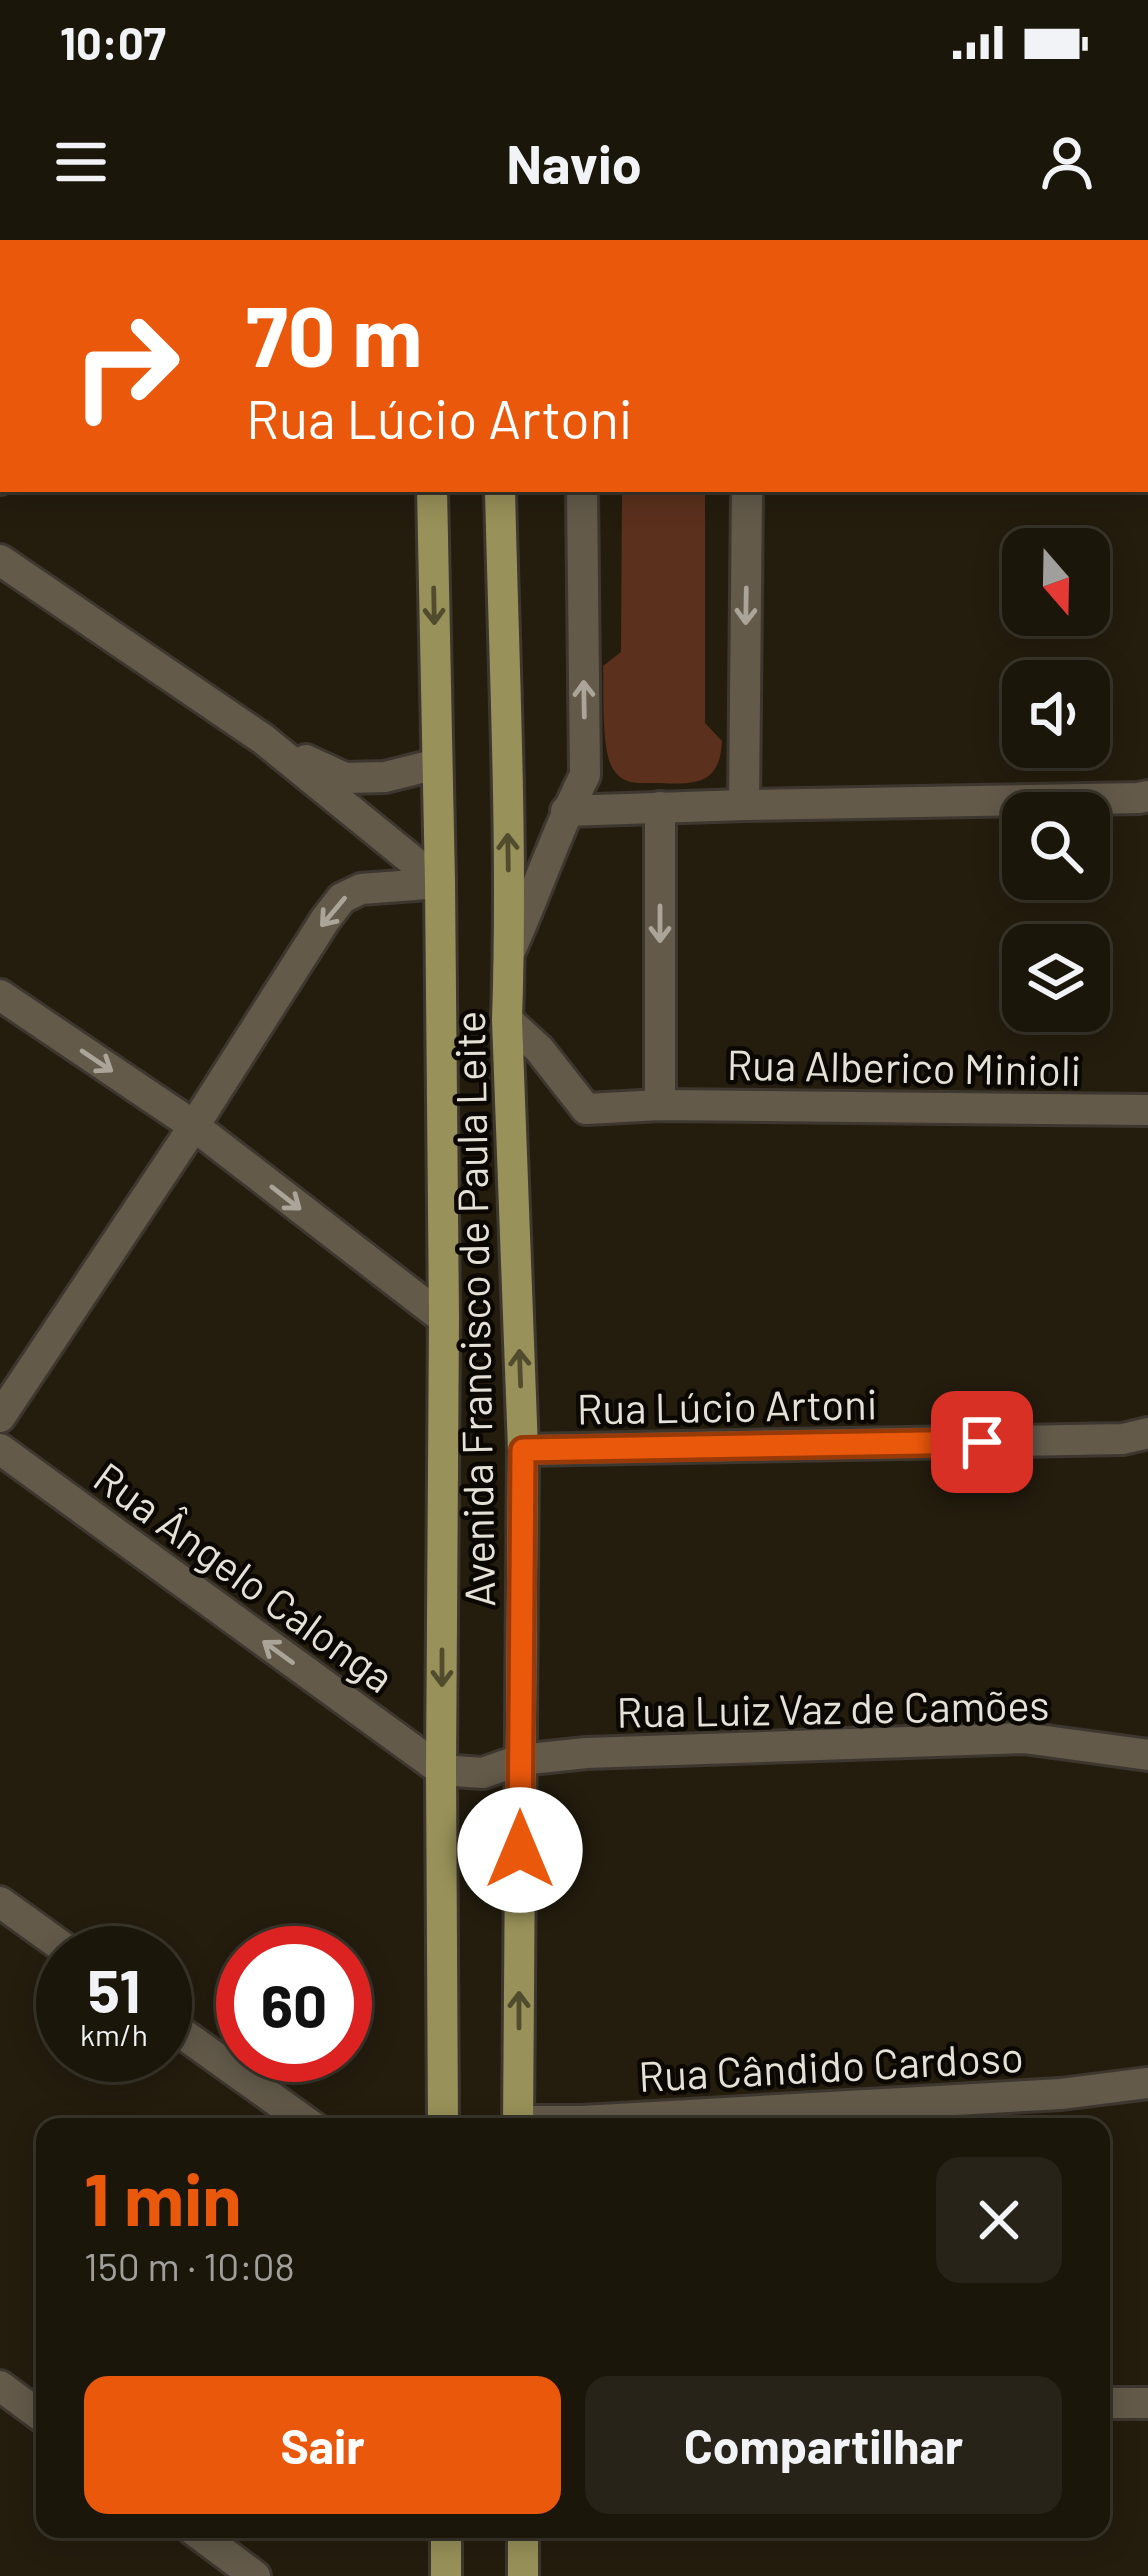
<!DOCTYPE html>
<html lang="pt">
<head>
<meta charset="utf-8">
<style>
  :root { --surface:#1b160a; --page:#282318; --text:#f1f3f6; --muted:#a09f9c; --line:#39352b; --accent:#ea580c }
  body { margin:0; font-family:Barlow,sans-serif; background:var(--page); color:var(--text); height:100vh; display:flex; flex-direction:column; font-size:45px; white-space:nowrap }
  * { box-sizing:border-box; margin:0 }
  p { font-size:39px; color:var(--muted) }
  .icon { flex:none; width:66px; height:66px; fill:none; stroke:currentColor; stroke-width:2; stroke-linecap:round; stroke-linejoin:round }
  .map { position:relative; flex:1; overflow:hidden }
  .drawer { position:absolute; left:36px; top:1878px; width:1074px; height:420px; display:flex; flex-direction:column; background:var(--surface); border-radius:24px; box-shadow:0 6px 30px #0003,0 0 0 3px var(--line) }
  .drawer>* { flex:none }
  .top-card { position:absolute; left:0px; top:0px; width:1149px; height:252px; box-shadow:0 6px 30px #0003,0 0 0 3px var(--line); background:#ea580c; color:#fff; overflow:hidden }
  .needle { width:78px; rotate:160deg }
  .tools { position:absolute; left:1002px; top:288px; display:grid; gap:24px }
  .tools a { display:grid; place-items:center; width:108px; height:108px; border-radius:24px; background:var(--surface); box-shadow:0 6px 30px #0003,0 0 0 3px var(--line); font-size:60px }
  .speed { position:absolute; left:36px; top:1686px; display:flex; gap:24px; font-size:60px; font-weight:700; text-align:center }
  .speed>* { display:grid; place-content:center; width:156px; height:156px; border-radius:50%; background:var(--surface); box-shadow:0 6px 30px #0003,0 0 0 3px var(--line); line-height:1 }
  .speed small { font-size:30px; font-weight:400 }
  .speed .limit { border:18px solid #d22; background:#fff; color:#111 }
  .pin { position:absolute; display:grid; place-items:center; width:102px; height:102px; color:#fff; margin:-51px; border-radius:24px; box-shadow:0 6px 18px #0006 }
  .me { position:absolute; width:132px; margin:-66px; rotate:0deg; stroke-linejoin:round; filter:drop-shadow(0 0 9px #0008) }
  .turn { display:flex; align-items:center; gap:42px; height:252px; padding:0 48px; font-size:54px }
  .turn .icon { width:156px; height:156px; stroke-width:2.5 }
  .turn b { display:block; font-size:84px; line-height:102px }
  .round { display:grid; place-items:center; flex:none; width:126px; height:126px; border-radius:24px; background:var(--page) }
  .summary { display:flex; align-items:center; justify-content:space-between; height:204px; padding:0 48px }
  h1 { font-size:72px; font-weight:700; line-height:90px; color:var(--accent) }
  .button { display:flex; gap:24px; margin-top:auto; padding:24px 48px }
  .button a { flex:1; height:138px; border-radius:24px; background:var(--accent); color:#fff; font-size:48px; font-weight:700; line-height:138px; text-align:center }
  .button a+a { background:var(--page); color:var(--text) }
  .status { display:flex; justify-content:space-between; align-items:center; height:84px; padding:0 60px; background:var(--surface); direction:ltr }
  .status svg { height:33px; fill:currentColor }
  header { display:flex; justify-content:space-between; align-items:center; height:156px; padding:0 48px; background:var(--surface); font-size:54px; font-weight:700 }
  .map>svg:first-child { display:block }
  .green { fill:#5b301d }
  .lines { fill:none; stroke-linecap:round; stroke-linejoin:round }
  .minor-casing { stroke:#3d372f; stroke-width:36 }
  .major-casing { stroke:#3d372f; stroke-width:36 }
  .minor { stroke:#635a4a; stroke-width:30 }
  .major { stroke:#989159; stroke-width:30 }
  .oneway { stroke:#524c2e }
  .oneway2 { stroke:#aba498 }
  .route-casing { stroke:#983908; stroke-width:30 }
  .route { stroke:#ea580c; stroke-width:21 }
  .labels { text-anchor:middle; dominant-baseline:central; stroke-width:9; stroke-linejoin:round; paint-order:stroke }
  .street-label { font-size:42px; fill:#e6e1d7; stroke:#0b0803 }
</style>
</head>
<body>
<div class="status"><b>10:07</b><svg viewBox="0 0 49 12"><path d="M0 12V9h3v3zM5 12V6h3v6zM10 12V3h3v9zM15 12V0h3v12zM26 1h20v11H26zM47 4h2v5h-2z"/></svg></div>
<header><svg class="icon" aria-label="menu" viewBox="0 0 24 24"><path d="M4 6h16M4 12h16M4 18h16"/></svg>Navio<svg class="icon" aria-label="person" viewBox="0 0 24 24"><circle cx="12" cy="8" r="4"/><path d="M4 21q1-7 8-7t8 7"/></svg></header>
<div class="map">
<svg width="1148" height="2336" viewBox="0 0 1148 2336">
  <rect width="100%" height="100%" fill="#241d0e"/>
  <path class="green" d="M622 249H705V483L722 501C720 548 691 544 654 543 637 543 623 545 613 529 601 511 604 450 603 426L621 412Z"/>
  <g class="lines">
    <g class="minor-casing">
      <g id="minor">
        <polyline points="201,0 206,3"/>
        <polyline points="579,0 579,3"/>
        <polyline points="745,0 745,3"/>
        <polyline points="163,3 165,0"/>
        <polyline points="1146,222 1148,222"/>
        <polyline points="0,239 3,235"/>
        <polyline points="0,320 263,499 440,643"/>
        <polyline points="306,520 345,538 385,537 437,524"/>
        <polyline points="744,565 747,249"/>
        <polyline points="566,571 744,565 1139,558 1148,556"/>
        <path d="M509 713C536 654 556 592 585 535L582 249"/>
        <polyline points="0,755 194,886 444,1079"/>
        <polyline points="507,780 539,809 586,869 660,865 1148,870"/>
        <polyline points="660,865 660,567"/>
        <polyline points="0,1177 194,886 325,680 342,658 361,649 440,643"/>
        <polyline points="0,1209 441,1530 483,1533 520,1520 586,1513 1024,1498 1148,1515"/>
        <polyline points="523,1210 1123,1199 1148,1193"/>
        <polyline points="0,1662 71,1713"/>
        <polyline points="165,1781 313,1887"/>
        <polyline points="518,1881 582,1881 1061,1854 1148,1843"/>
        <polyline points="0,2146 45,2179"/>
        <polyline points="1101,2163 1148,2163"/>
        <polyline points="192,2289 255,2336"/>
      </g>
    </g>
    <g class="major-casing">
      <g id="major">
        <polyline points="428,0 428,3"/>
        <polyline points="497,0 497,3"/>
        <polyline points="432,249 440,643 444,1079 441,1530 443,1887"/>
        <path d="M500 249C504 426 513 603 507 780L523 1210 518 1887"/>
        <polyline points="446,2289 446,2336"/>
        <polyline points="523,2289 523,2336"/>
      </g>
    </g>
    <use href="#minor" class="minor"/>
    <use href="#major" class="major"/>
  </g>
  <defs><path id="oneway-shaft" d="M-6 0H5M1.5-3L5.5 0L1.5 3" fill="none" stroke-width="1.6" stroke-linecap="round" stroke-linejoin="round" transform="scale(3)"/></defs>
  <g class="oneway">
    <use href="#oneway-shaft" transform="translate(434 366) rotate(89)"/>
    <use href="#oneway-shaft" transform="translate(508 612) rotate(-91)"/>
    <use href="#oneway-shaft" transform="translate(520 1128) rotate(-92)"/>
    <use href="#oneway-shaft" transform="translate(442 1428) rotate(90)"/>
    <use href="#oneway-shaft" transform="translate(519 1770) rotate(-90)"/>
  </g>
  <g class="oneway2">
    <use href="#oneway-shaft" transform="translate(746 366) rotate(91)"/>
    <use href="#oneway-shaft" transform="translate(584 459) rotate(-91)"/>
    <use href="#oneway-shaft" transform="translate(333 672) rotate(130)"/>
    <use href="#oneway-shaft" transform="translate(660 684) rotate(90)"/>
    <use href="#oneway-shaft" transform="translate(97 821) rotate(34)"/>
    <use href="#oneway-shaft" transform="translate(286 958) rotate(38)"/>
    <use href="#oneway-shaft" transform="translate(278 1412) rotate(-144)"/>
  </g>
  <g class="lines">
    <g class="route-casing">
      <polyline id="route" points="520,1610 523,1210 982,1202"/>
    </g>
    <use href="#route" class="route"/>
  </g>
  <g class="labels">
    <g class="street-label">
      <text transform="translate(904 826) rotate(1)">Rua Alberico Minioli</text>
      <text transform="translate(473 1069) rotate(-91)">Avenida Francisco de Paula Leite</text>
      <text transform="translate(727 1165) rotate(-1)">Rua Lúcio Artoni</text>
      <text transform="translate(245 1336) rotate(36)">Rua Ângelo Calonga</text>
      <text transform="translate(833 1467) rotate(-1)">Rua Luiz Vaz de Camões</text>
      <text transform="translate(831 1825) rotate(-3)">Rua Cândido Cardoso</text>
    </g>
  </g>
</svg>
<div class="tools">
<a><svg class="needle" viewBox="-14 -14 28 28"><path d="M0-13l5 13h-10z" fill="#e53935"/><path d="M0 13l5-13h-10z" fill="#a09f9c"/></svg></a>
<a><svg class="icon" aria-label="sound" viewBox="0 0 24 24"><path d="M4 9h4l5-4v14l-5-4H4zM17 9q2 3 0 6"/></svg></a>
<a><svg class="icon" aria-label="search" viewBox="0 0 24 24"><circle cx="10" cy="10" r="6"/><path d="M15 15l6 6"/></svg></a>
<a><svg class="icon" aria-label="layers" viewBox="0 0 24 24"><path d="M12 4l9 5-9 5-9-5zM3 14l9 5 9-5"/></svg></a>
</div>
<div class="speed"><div>51<small>km/h</small></div><div class="limit">60</div></div>
<div class="pin" style="left:982px;top:1202px;background:#d93025"><svg class="icon" aria-label="arrive" viewBox="0 0 24 24"><path d="M6 21V4h12l-3 4 3 4H6"/></svg></div>
<svg class="me" style="left:520px;top:1610px" viewBox="-20 -20 40 40"><circle r="19" fill="#fff"/><path d="M0-13L10 11 0 6-10 11z" fill="#ea580c"/></svg>
<div class="top-card">
<div class="turn"><svg class="icon" aria-label="right" viewBox="0 0 24 24"><path d="M7 20v-9h11M14 6l5 5-5 5"/></svg><div><b>70 m</b>Rua Lúcio Artoni</div></div>
</div>
<section class="drawer">
<div class="summary"><div><h1>1 min</h1><p>150 m · 10:08</p></div><a class="round"><svg class="icon" aria-label="close" viewBox="0 0 24 24"><path d="M6 6l12 12M18 6L6 18"/></svg></a></div>
<div class="button"><a>Sair</a><a>Compartilhar</a></div>
</section>
</div>
</body>
</html>
